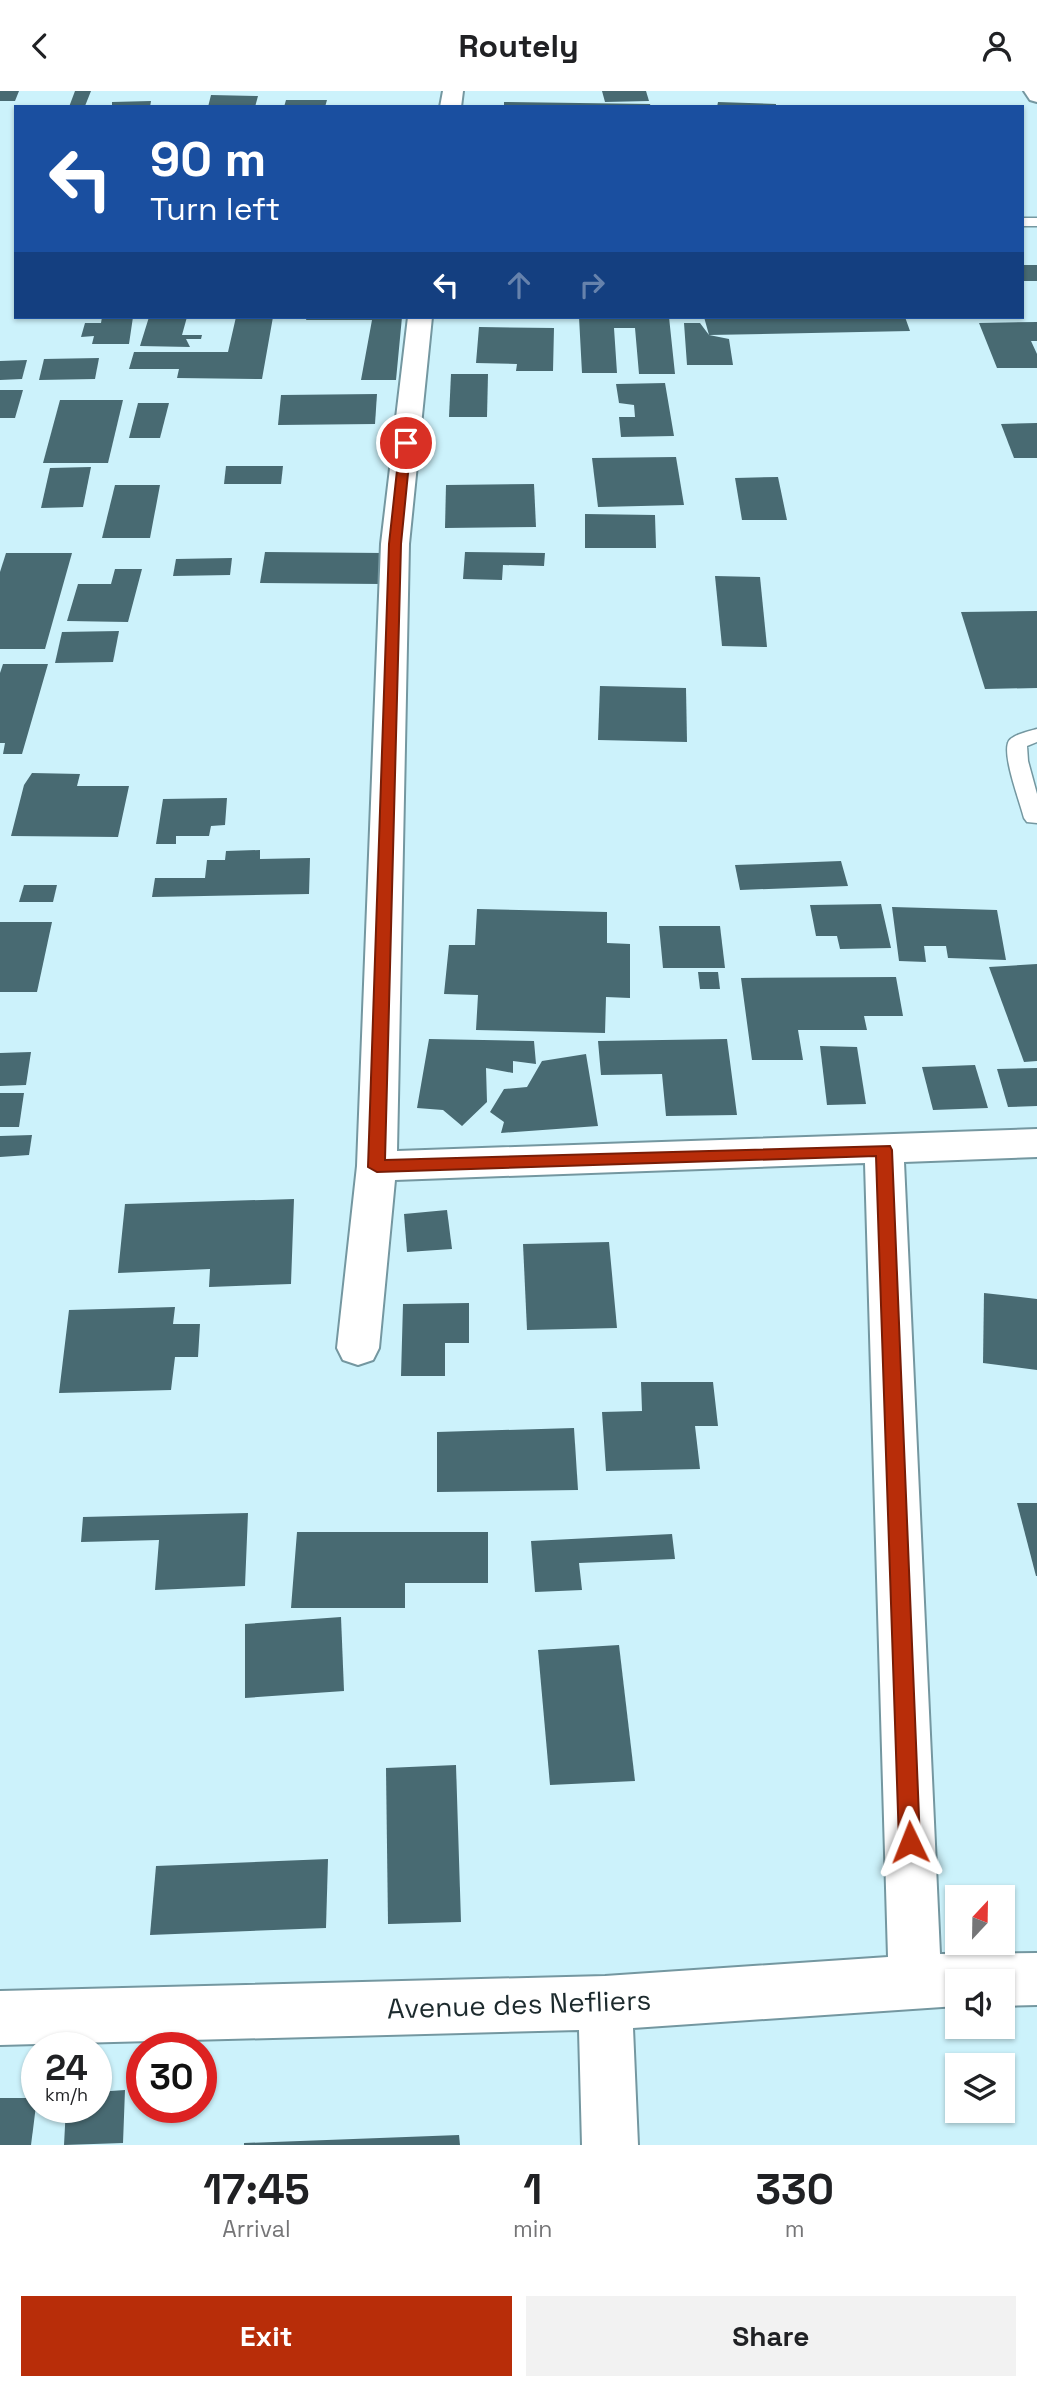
<!DOCTYPE html>
<html lang="en">
<head>
<meta charset="utf-8">
<style>
  :root { --surface:#fff; --page:#f2f2f2; --text:#202124; --muted:#757577; --accent:#b82d09 }
  body { margin:0; font-family:"Space Grotesk",sans-serif; background:var(--page); color:var(--text); height:100vh; display:flex; flex-direction:column; font-size:26px; white-space:nowrap }
  * { box-sizing:border-box; margin:0 }
  p { font-size:23px; color:var(--muted) }
  .icon { flex:none; width:38px; height:38px; fill:none; stroke:currentColor; stroke-width:2; stroke-linecap:round; stroke-linejoin:round }
  .map { position:relative; height:2054px; overflow:hidden }
  .details { display:flex; flex-direction:column; background:var(--surface); flex:1 }
  .details>* { flex:none }
  .banner { position:absolute; left:14px; top:14px; width:1010px; height:214px; border-radius:0px; box-shadow:0 2px 5px #0004; background:#1a4fa0; color:#fff; overflow:hidden }
  .needle { width:46px; rotate:22deg }
  .fabs { position:absolute; left:945px; top:1794px; display:grid; gap:14px }
  .fabs a { display:grid; place-items:center; width:70px; height:70px; border-radius:0px; background:var(--surface); box-shadow:0 2px 5px #0004; font-size:35px }
  .speed { position:absolute; left:21px; top:1941px; display:flex; gap:14px; font-size:35px; font-weight:700; text-align:center }
  .speed>* { display:grid; place-content:center; width:91px; height:91px; border-radius:50%; background:var(--surface); box-shadow:0 2px 5px #0004; line-height:1 }
  .speed small { font-size:18px; font-weight:400 }
  .speed .limit { border:10px solid #d22; background:#fff; color:#111 }
  .pin { position:absolute; display:grid; place-items:center; width:60px; height:60px; color:#fff; margin:-30px; border:4px solid #fff; border-radius:50%; box-shadow:0 2px 7px #0007 }
  .me { position:absolute; width:77px; margin:-38px; rotate:358deg; stroke-linejoin:round; filter:drop-shadow(0 0 5px #0008) }
  .turn { display:flex; align-items:center; gap:24px; height:147px; padding:0 21px; font-size:32px }
  .turn .icon { width:91px; height:91px; stroke-width:2.5 }
  .turn b { display:block; font-size:49px; line-height:60px }
  .lanes { display:flex; align-items:center; height:66px; padding:0 21px; background:#0003; justify-content:center; gap:35px; direction:ltr }
  .lanes .off { opacity:.35 }
  .eta { display:flex; justify-content:space-evenly; align-items:center; height:119px; text-align:center }
  .eta b { font-size:42px; font-weight:600; line-height:49px }
  .action { display:flex; gap:14px; margin-top:auto; padding:14px 21px }
  .action a { flex:1; height:80px; border-radius:0px; background:var(--accent); color:#fff; font-size:28px; font-weight:600; line-height:80px; text-align:center }
  .action a+a { background:var(--page); color:var(--text) }
  header { display:flex; justify-content:space-between; align-items:center; height:91px; padding:0 21px; background:var(--surface); font-size:32px; font-weight:600 }
  .map>svg:first-child { display:block }
  .building { fill:#486a72 }
  .lines { fill:none; stroke-linecap:round; stroke-linejoin:round }
  .service-casing { stroke:#7497a0; stroke-width:3 }
  .minor-casing { stroke:#7497a0; stroke-width:4 }
  .service { fill:#fff; fill-rule:evenodd }
  .minor { fill:#fff; fill-rule:evenodd }
  .route { fill:#b82d09; stroke:#781d06; stroke-width:2 }
  .labels { text-anchor:middle; dominant-baseline:central; stroke-width:7; stroke-linejoin:round; paint-order:stroke }
  .near-street-label { font-size:28px; fill:#1c2a2d; stroke:#fff }
</style>
</head>
<body>
<header><svg class="icon" aria-label="back" viewBox="0 0 24 24"><path d="M15 5l-7 7 7 7"/></svg>Routely<svg class="icon" aria-label="person" viewBox="0 0 24 24"><circle cx="12" cy="8" r="4"/><path d="M4 21q1-7 8-7t8 7"/></svg></header>
<div class="map">
<svg width="1037" height="2054" viewBox="0 0 1037 2054">
  <rect width="100%" height="100%" fill="#ccf2fb"/>
  <g class="building">
    <polygon points="0,0 19,0 15,10 0,10"/>
    <polygon points="75,0 91,0 85,15 69,16"/>
    <polygon points="602,0 646,0 649,10 605,11"/>
    <polygon points="211,4 258,5 255,16 208,16"/>
    <polygon points="286,9 327,9 325,16 284,16"/>
    <polygon points="151,10 150,16 112,16 112,11"/>
    <polygon points="504,11 650,13 651,16 504,16"/>
    <polygon points="718,11 776,13 776,16 717,16"/>
    <rect x="1022" y="174" width="15" height="16"/>
    <polygon points="102,226 133,226 129,253 92,253 94,245 81,246 85,232 101,232"/>
    <polygon points="149,226 187,226 182,244 202,244 201,248 186,248 190,256 140,255"/>
    <polygon points="236,226 273,226 262,288 177,287 179,278 129,278 134,261 228,261"/>
    <polygon points="307,226 402,226 396,289 361,289 372,229 306,229"/>
    <polygon points="579,226 669,226 675,283 639,283 635,237 614,237 617,282 582,282"/>
    <polygon points="704,226 905,226 910,240 709,244 729,248 733,274 687,274 684,232 700,232 709,244"/>
    <polygon points="1037,231 1037,250 1031,250 1037,263 1037,277 997,277 979,232"/>
    <polygon points="479,236 554,237 553,280 516,280 517,273 476,272"/>
    <polygon points="99,267 95,288 39,289 44,268"/>
    <polygon points="27,269 22,288 0,289 0,270"/>
    <polygon points="451,283 488,283 487,326 449,326"/>
    <polygon points="665,292 674,345 621,346 619,326 635,326 634,314 619,312 616,293"/>
    <polygon points="0,299 23,299 15,327 0,327"/>
    <polygon points="377,303 375,333 278,334 281,304"/>
    <polygon points="60,309 123,309 108,372 43,372"/>
    <polygon points="138,312 169,312 160,347 129,347"/>
    <polygon points="1037,332 1037,367 1014,367 1001,333"/>
    <polygon points="676,366 684,414 598,416 592,367"/>
    <polygon points="226,375 283,375 281,393 224,393"/>
    <polygon points="91,376 83,416 41,417 50,377"/>
    <polygon points="778,386 787,429 742,429 735,387"/>
    <polygon points="534,393 536,436 445,437 446,394"/>
    <polygon points="115,394 160,394 150,447 102,447"/>
    <polygon points="585,423 655,424 656,457 585,457"/>
    <polygon points="265,461 384,462 381,493 260,492"/>
    <polygon points="465,461 545,462 544,475 503,474 502,489 463,488"/>
    <polygon points="6,462 72,462 45,558 0,558 0,481"/>
    <polygon points="232,467 230,484 173,485 176,468"/>
    <polygon points="115,478 142,478 128,531 67,530 78,493 111,493"/>
    <polygon points="715,485 760,486 767,556 722,555"/>
    <polygon points="1037,520 1037,597 985,598 961,521"/>
    <polygon points="119,540 113,571 55,572 62,541"/>
    <polygon points="3,573 48,573 22,663 3,663 5,652 0,652 0,582"/>
    <polygon points="600,595 686,597 687,651 598,649"/>
    <polygon points="32,682 80,683 77,695 129,695 118,746 11,745 24,694"/>
    <polygon points="227,707 225,734 211,735 209,745 176,745 176,753 156,753 163,708"/>
    <polygon points="260,759 260,768 310,767 309,803 152,806 155,787 205,787 207,769 225,769 226,760"/>
    <polygon points="841,770 848,795 740,799 735,774"/>
    <polygon points="24,794 57,794 53,811 19,811"/>
    <polygon points="881,813 891,857 840,858 837,845 816,845 810,814"/>
    <polygon points="892,816 997,819 1006,869 948,867 946,855 924,855 926,871 899,870"/>
    <polygon points="477,818 607,821 607,852 630,853 630,907 606,906 605,942 476,939 478,904 444,903 449,854 475,854"/>
    <polygon points="0,831 52,831 37,901 0,901"/>
    <polygon points="659,835 720,835 725,877 663,877"/>
    <polygon points="1037,873 1037,970 1024,971 989,876"/>
    <polygon points="698,881 718,881 720,898 700,898"/>
    <polygon points="896,886 903,925 864,925 867,939 798,939 803,969 752,969 741,887"/>
    <polygon points="429,948 534,950 536,973 513,970 513,982 486,977 487,1011 462,1035 443,1019 417,1017"/>
    <polygon points="727,948 737,1024 666,1025 662,983 601,984 598,950"/>
    <polygon points="820,955 857,956 866,1013 827,1014"/>
    <polygon points="31,961 26,994 0,995 0,962"/>
    <polygon points="586,963 598,1035 501,1042 504,1031 490,1021 504,998 527,996 542,970"/>
    <polygon points="975,974 988,1017 933,1019 922,976"/>
    <polygon points="1037,977 1037,1015 1008,1016 997,978"/>
    <polygon points="0,1002 24,1002 19,1036 0,1036"/>
    <polygon points="32,1044 29,1064 0,1066 0,1045"/>
    <polygon points="294,1108 291,1193 209,1196 210,1178 118,1182 125,1113"/>
    <polygon points="447,1119 452,1158 407,1161 404,1123"/>
    <polygon points="609,1151 617,1237 527,1239 523,1153"/>
    <polygon points="984,1202 1037,1208 1037,1279 983,1272"/>
    <polygon points="469,1212 469,1252 445,1252 445,1285 401,1285 403,1213"/>
    <polygon points="175,1216 173,1233 200,1233 198,1266 175,1266 171,1299 59,1302 69,1219"/>
    <polygon points="641,1291 713,1291 718,1335 695,1335 700,1378 606,1380 602,1321 642,1320"/>
    <polygon points="574,1337 578,1399 437,1401 437,1341"/>
    <polygon points="1017,1412 1037,1412 1037,1485 1036,1485"/>
    <polygon points="248,1422 245,1495 155,1499 159,1449 81,1451 83,1426"/>
    <polygon points="297,1441 488,1441 488,1492 405,1492 405,1517 291,1517"/>
    <polygon points="672,1443 675,1468 579,1472 582,1499 535,1501 531,1450"/>
    <polygon points="341,1526 344,1600 245,1607 245,1533"/>
    <polygon points="619,1554 635,1690 550,1694 538,1559"/>
    <polygon points="456,1674 461,1831 388,1833 386,1677"/>
    <polygon points="328,1768 326,1837 150,1844 156,1775"/>
    <polygon points="125,1999 123,2052 64,2054 66,2016 96,2016 96,2001"/>
    <polygon points="0,2007 37,2007 31,2054 0,2054"/>
    <polygon points="459,2044 460,2054 244,2054 244,2052"/>
  </g>
  <g class="lines">
    <g class="service-casing">
      <g id="service">
        <rect x="1022" y="127" width="15" height="8"/>
        <path d="M1037 638V651L1027 655 1028 670 1037 703V732L1027 731 1024 727C1020 711 1003 667 1008 652 1010 644 1030 640 1037 638Z"/>
      </g>
    </g>
    <g class="minor-casing">
      <g id="minor">
        <polygon points="443,0 463,0 461,16 440,16"/>
        <polygon points="1024,0 1037,0 1037,11 1030,9"/>
        <polygon points="408,226 432,226 409,453 397,1060 1037,1038 1037,1066 904,1071 940,1863 1037,1862 1037,1914 1003,1915 1003,1890 957,1890 957,1915 633,1937 638,2054 582,2054 579,1939 0,1954 0,1900 605,1885 888,1866 865,1072 395,1089 379,1257 373,1269 358,1274 343,1269 337,1257 357,1075 381,453"/>
      </g>
    </g>
    <use href="#service" class="service"/>
    <use href="#minor" class="minor"/>
  </g>
  <polygon class="route" points="406,349 411,352 401,453 385,1069 890,1055 892,1059 920,1751 917,1758 910,1761 902,1758 899,1751 876,1065 377,1081 368,1076 389,453 400,352"/>
  <g class="labels">
    <g class="near-street-label">
      <text transform="translate(519 1913) rotate(-2)">Avenue des Nefliers</text>
    </g>
  </g>
</svg>
<div class="fabs">
<a><svg class="needle" viewBox="-14 -14 28 28"><path d="M0-13l5 13h-10z" fill="#e53935"/><path d="M0 13l5-13h-10z" fill="#757577"/></svg></a>
<a><svg class="icon" aria-label="sound" viewBox="0 0 24 24"><path d="M4 9h4l5-4v14l-5-4H4zM17 9q2 3 0 6"/></svg></a>
<a><svg class="icon" aria-label="layers" viewBox="0 0 24 24"><path d="M12 4l9 5-9 5-9-5zM3 14l9 5 9-5"/></svg></a>
</div>
<div class="speed"><div>24<small>km/h</small></div><div class="limit">30</div></div>
<div class="pin" style="left:406px;top:352px;background:#d93025"><svg class="icon" aria-label="arrive" viewBox="0 0 24 24"><path d="M6 21V4h12l-3 4 3 4H6"/></svg></div>
<svg class="me" style="left:910px;top:1751px" viewBox="-20 -20 40 40"><path d="M0-17L14 15 0 8-14 15z" fill="#b82d09" stroke="#fff" stroke-width="4"/></svg>
<div class="banner">
<div class="turn"><svg class="icon" aria-label="left" viewBox="0 0 24 24"><path d="M17 20v-9H6M10 6l-5 5 5 5"/></svg><div><b>90 m</b>Turn left</div></div>
<div class="lanes"><svg class="icon" aria-label="left" viewBox="0 0 24 24"><path d="M17 20v-9H6M10 6l-5 5 5 5"/></svg><svg class="icon off" aria-label="ahead" viewBox="0 0 24 24"><path d="M12 20V5M6 11l6-6 6 6"/></svg><svg class="icon off" aria-label="right" viewBox="0 0 24 24"><path d="M7 20v-9h11M14 6l5 5-5 5"/></svg></div>
</div>
</div>
<section class="details">
<div class="eta">
<div><b>17:45</b><p>Arrival</p></div>
<div><b>1</b><p>min</p></div>
<div><b>330</b><p>m</p></div>
</div>
<div class="action"><a>Exit</a><a>Share</a></div>
</section>
</body>
</html>
